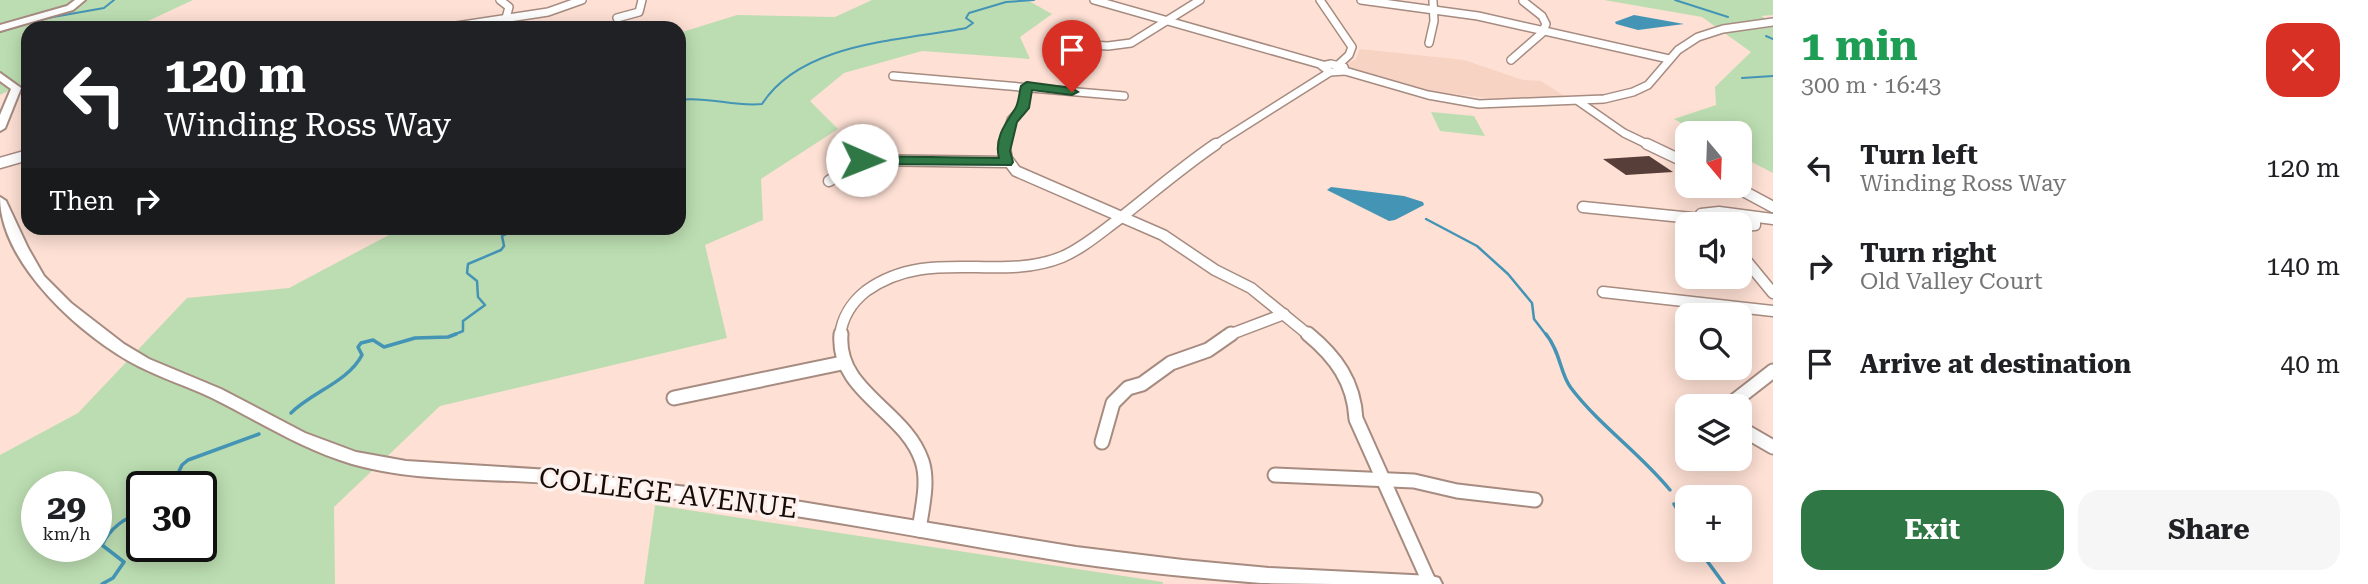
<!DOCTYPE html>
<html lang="en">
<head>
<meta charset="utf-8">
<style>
  :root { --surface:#fff; --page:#f6f6f6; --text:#202124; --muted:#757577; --accent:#2f7845 }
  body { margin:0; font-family:"Roboto Serif",serif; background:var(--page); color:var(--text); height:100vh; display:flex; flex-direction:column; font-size:26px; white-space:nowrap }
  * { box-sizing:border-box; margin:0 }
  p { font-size:23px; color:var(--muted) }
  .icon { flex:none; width:38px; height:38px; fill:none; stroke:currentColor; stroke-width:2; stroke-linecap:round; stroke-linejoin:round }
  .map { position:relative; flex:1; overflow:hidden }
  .drawer { display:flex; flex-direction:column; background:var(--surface); width:595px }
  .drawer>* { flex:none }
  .top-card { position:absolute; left:21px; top:21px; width:665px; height:214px; border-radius:21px; box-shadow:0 4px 18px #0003; background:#202124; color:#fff; overflow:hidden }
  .needle { width:46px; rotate:161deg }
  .tools { position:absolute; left:1675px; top:121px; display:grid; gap:14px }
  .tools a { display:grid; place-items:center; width:77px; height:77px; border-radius:14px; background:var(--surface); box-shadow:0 4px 18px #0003; font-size:35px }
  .speed { position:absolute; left:21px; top:471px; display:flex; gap:14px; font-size:35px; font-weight:700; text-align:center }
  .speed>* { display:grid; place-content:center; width:91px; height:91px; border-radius:50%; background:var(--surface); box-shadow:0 4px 18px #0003; line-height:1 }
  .speed small { font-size:18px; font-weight:400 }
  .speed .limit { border:4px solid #111; border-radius:10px; background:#fff; color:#111 }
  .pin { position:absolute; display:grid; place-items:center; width:60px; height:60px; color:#fff; margin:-72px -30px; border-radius:50% 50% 50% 0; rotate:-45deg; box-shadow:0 0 7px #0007 }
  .pin .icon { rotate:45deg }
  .me { position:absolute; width:77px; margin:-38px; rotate:91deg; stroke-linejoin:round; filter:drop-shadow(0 0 5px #0008) }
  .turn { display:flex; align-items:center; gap:24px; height:147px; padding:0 28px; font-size:32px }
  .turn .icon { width:91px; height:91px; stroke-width:2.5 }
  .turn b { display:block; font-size:49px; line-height:60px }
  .then { display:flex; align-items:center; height:66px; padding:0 28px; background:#0003; gap:14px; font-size:26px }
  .round { display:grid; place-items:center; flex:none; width:74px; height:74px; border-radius:21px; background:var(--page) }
  .overview { display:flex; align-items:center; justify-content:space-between; height:119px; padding:0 28px }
  h1 { font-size:42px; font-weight:700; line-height:52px; color:#1e9e55 }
  .cta { display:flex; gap:14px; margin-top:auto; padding:14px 28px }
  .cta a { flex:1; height:80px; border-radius:21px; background:var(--accent); color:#fff; font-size:28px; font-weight:700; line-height:80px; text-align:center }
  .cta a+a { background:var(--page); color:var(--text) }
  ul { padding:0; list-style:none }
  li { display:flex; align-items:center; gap:21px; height:98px; padding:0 28px }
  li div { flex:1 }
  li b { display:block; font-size:26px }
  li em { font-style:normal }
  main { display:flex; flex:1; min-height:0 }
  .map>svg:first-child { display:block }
  .built { fill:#f7d3c4 }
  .green { fill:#bcddb1; fill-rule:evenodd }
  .water { fill:#4494b6 }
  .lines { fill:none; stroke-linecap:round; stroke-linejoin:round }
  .stream-far2 { stroke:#4494b6; stroke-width:2 }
  .stream-far1 { stroke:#4494b6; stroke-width:2.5 }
  .stream { stroke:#4494b6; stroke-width:3.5 }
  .building { fill:#573e39 }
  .minor-far2-casing { stroke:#a68b80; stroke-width:10 }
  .minor-far1-casing { stroke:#a68b80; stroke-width:13 }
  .minor-casing { stroke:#a68b80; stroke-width:17 }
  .tertiary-casing { stroke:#a68b80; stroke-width:4 }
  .minor-far2 { stroke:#fff; stroke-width:7 }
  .minor-far1 { stroke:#fff; stroke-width:10 }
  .minor { stroke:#fff; stroke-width:13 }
  .tertiary { fill:#fff; fill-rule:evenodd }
  .route { fill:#2f7845; stroke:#1f4e2d; stroke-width:2 }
  .labels { text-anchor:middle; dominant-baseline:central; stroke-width:7; stroke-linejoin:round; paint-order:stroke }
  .near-street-label { font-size:28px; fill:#150b07; stroke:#fef1ed }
</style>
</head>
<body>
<main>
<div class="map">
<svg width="1773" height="584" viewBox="0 0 1773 584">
  <rect width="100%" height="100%" fill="#fee0d4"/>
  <polygon class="built" points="1360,49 1464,60 1523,80 1541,81 1566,97 1487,98 1426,91 1351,70 1347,64 1356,59"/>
  <g class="green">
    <polygon points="0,0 193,0 133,28 28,28 28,81 0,95"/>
    <path d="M872 0H1027L1052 14 1020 37 1030 59 922 51 844 73 810 101 838 129 761 179 763 220 705 245 727 338 440 406 334 507 335 584H0V455L78 413 187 298 289 288 402 228H679V33L737 15 835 17ZM37 486H96V546H37ZM142 486H201V546H142Z"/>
    <polygon points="1604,0 1773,0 1773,15 1761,16 1773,22 1773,173 1740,156 1740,133 1699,133 1674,119 1716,105 1715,87 1751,52 1702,17"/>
    <polygon points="1431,112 1474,116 1485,136 1440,131"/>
    <polygon points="655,505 1163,582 1163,584 644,584"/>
  </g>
  <g class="water">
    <polygon points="1634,15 1684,24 1638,30 1616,24 1615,22"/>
    <polygon points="1331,187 1404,196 1423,202 1424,205 1395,220 1389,221 1327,190"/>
  </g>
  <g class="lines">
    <g class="stream-far2">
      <polyline points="1675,0 1728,17"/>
      <polyline points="0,32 42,19 104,8 114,0"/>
      <polyline points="1766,36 1773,39"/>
      <polyline points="1742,78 1773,76"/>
      <path d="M679 100C707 96 734 107 762 104 802 42 900 41 966 28L973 23 966 18 969 13 1006 2 1034 0"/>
    </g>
    <g class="stream-far1">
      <polyline points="1426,219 1477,246 1508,274 1532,303 1534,319 1547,336"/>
      <polyline points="451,336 463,331 463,321 485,305 478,297 477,281 467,273 468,264 501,250 504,246 502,236 518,228"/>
    </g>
    <g class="stream">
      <path d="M1546 334C1561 353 1560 374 1571 388 1600 426 1640 453 1670 490"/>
      <path d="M291 413C312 392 348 382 362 355L358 347 361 343 373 340 384 347 415 338 448 337 456 334"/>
      <polyline points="172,486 182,465 188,460 259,434"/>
      <polyline points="1674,504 1687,525"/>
      <polyline points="1699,550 1724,584"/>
      <path d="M102 584 113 578 124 562 102 545C111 527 124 519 142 511"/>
    </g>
  </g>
  <polygon class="building" points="1649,156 1673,172 1626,175 1603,159"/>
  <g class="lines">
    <g class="minor-far2-casing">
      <g id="minor-far2">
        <polyline points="500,0 509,7 506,18"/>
        <polyline points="1094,0 1323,65"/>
        <polyline points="1320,0 1352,47 1349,55 1338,65"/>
        <polyline points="1361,0 1478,16 1669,59"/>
        <polyline points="617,18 639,12 642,0"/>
        <polyline points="443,28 548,12 582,0"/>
        <polyline points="1429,43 1434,21 1433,1"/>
        <polyline points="1069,44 1108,46 1131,43 1200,0"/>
        <polyline points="1511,60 1542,33 1546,24 1542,16 1523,1"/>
        <polygon points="1331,64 1344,67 1345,71 1330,72 1322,66"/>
        <polyline points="1345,71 1428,95 1479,104 1604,99 1633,92 1648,85 1678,50 1698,37 1723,29 1773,22"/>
        <polyline points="893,76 1124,96"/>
        <polyline points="1578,101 1624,133 1651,146"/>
        <polyline points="1004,146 1011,120 1024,106 1027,86"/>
        <polyline points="1213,146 1330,72"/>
      </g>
    </g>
    <g class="minor-far1-casing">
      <g id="minor-far1">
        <polyline points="1004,144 1007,159 1016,171 1163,235 1215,270 1251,288 1310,336"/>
        <polyline points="1647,144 1687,163"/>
        <polyline points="0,163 28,155"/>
        <polyline points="829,181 862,160 1006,162"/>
        <polyline points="1734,186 1773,207"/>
        <polyline points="1583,207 1702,219"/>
        <polyline points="1713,224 1702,219 1701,214 1719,212 1773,219"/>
        <polyline points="1740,226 1755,225 1755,219"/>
        <polyline points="1740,253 1773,293"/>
        <polyline points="1603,292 1773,311"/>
        <path d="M840 336C842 318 852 302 866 291 928 246 998 283 1062 257 1083 248 1101 232 1119 219 1151 194 1182 167 1216 144"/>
        <polyline points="1226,336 1284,314"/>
      </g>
    </g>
    <g class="minor-casing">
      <g id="minor">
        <path d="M841 334C836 392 905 410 922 461 929 482 922 508 919 530"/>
        <path d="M1308 334C1336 357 1354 382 1356 419L1430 584"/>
        <polyline points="674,398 842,363"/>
        <polyline points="1728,406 1773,371"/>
        <polyline points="1740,428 1773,447"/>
        <polyline points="1102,442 1113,403 1128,388 1142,384 1171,363 1208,350 1231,334"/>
        <polyline points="1275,475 1414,481 1457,491 1535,500"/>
      </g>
    </g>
    <g class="tertiary-casing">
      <g id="tertiary">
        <polygon points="75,0 85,0 73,10 0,31 0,25 67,6"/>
        <polygon points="0,73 21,88 5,128 0,131 0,115 11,89 0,81"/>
        <path d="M0 197 6 201 28 248 44 276 71 303 124 344 149 359 221 389 305 433 356 452 406 461 550 470 783 499 1076 547 1183 560 1269 568 1432 576 1439 578 1442 584C1384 584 1319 584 1261 583 1199 578 1136 572 1074 563 953 544 832 519 710 504 656 497 601 488 547 483 482 478 415 482 352 464 301 449 257 420 210 397 187 386 161 378 138 366 83 338 0 264 0 197Z"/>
      </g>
    </g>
    <use href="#minor-far2" class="minor-far2"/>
    <use href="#minor-far1" class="minor-far1"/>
    <use href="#minor" class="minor"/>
    <use href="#tertiary" class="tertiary"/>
  </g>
  <path class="route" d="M1027 82 1072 88 1078 92 1072 95 1032 90 1029 108 1017 122 1010 151 1013 162 1011 165 862 164 855 160 862 156 999 158C994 139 1005 124 1015 109 1019 103 1019 93 1021 86Z"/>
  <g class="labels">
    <g class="near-street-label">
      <text transform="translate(668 493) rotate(7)">COLLEGE AVENUE</text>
    </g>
  </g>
</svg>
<div class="tools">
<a><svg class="needle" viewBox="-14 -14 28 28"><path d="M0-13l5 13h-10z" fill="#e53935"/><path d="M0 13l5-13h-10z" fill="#757577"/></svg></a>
<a><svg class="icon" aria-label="sound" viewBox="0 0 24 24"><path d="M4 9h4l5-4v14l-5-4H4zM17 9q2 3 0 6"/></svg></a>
<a><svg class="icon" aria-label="search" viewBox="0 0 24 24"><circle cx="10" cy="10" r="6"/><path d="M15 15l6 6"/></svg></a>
<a><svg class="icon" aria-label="layers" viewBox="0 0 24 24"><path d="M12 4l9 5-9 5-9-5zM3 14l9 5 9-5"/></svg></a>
<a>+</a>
</div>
<div class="speed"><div>29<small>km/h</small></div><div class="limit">30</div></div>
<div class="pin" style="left:1072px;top:92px;background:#d93025"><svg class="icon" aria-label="arrive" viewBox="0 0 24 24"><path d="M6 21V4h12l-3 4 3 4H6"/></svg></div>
<svg class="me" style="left:862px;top:160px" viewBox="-20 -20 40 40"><circle r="19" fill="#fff"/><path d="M0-13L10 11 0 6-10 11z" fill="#2f7845"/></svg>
<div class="top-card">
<div class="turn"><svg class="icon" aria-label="left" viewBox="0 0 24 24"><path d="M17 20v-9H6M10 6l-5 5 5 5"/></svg><div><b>120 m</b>Winding Ross Way</div></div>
<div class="then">Then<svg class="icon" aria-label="right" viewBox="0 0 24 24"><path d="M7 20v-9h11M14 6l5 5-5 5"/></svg></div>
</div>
</div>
<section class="drawer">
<div class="overview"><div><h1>1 min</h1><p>300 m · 16:43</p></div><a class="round" style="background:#d93025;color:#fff"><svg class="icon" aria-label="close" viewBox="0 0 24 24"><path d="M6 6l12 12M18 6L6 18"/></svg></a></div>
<ul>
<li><svg class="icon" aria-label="left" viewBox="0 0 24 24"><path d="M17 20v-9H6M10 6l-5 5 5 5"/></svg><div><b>Turn left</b><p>Winding Ross Way</p></div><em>120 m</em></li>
<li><svg class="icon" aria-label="right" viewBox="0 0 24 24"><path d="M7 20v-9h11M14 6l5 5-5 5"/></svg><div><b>Turn right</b><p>Old Valley Court</p></div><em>140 m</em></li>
<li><svg class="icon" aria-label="arrive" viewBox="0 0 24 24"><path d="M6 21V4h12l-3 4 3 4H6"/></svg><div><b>Arrive at destination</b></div><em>40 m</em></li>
</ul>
<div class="cta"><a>Exit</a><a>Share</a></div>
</section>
</main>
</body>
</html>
